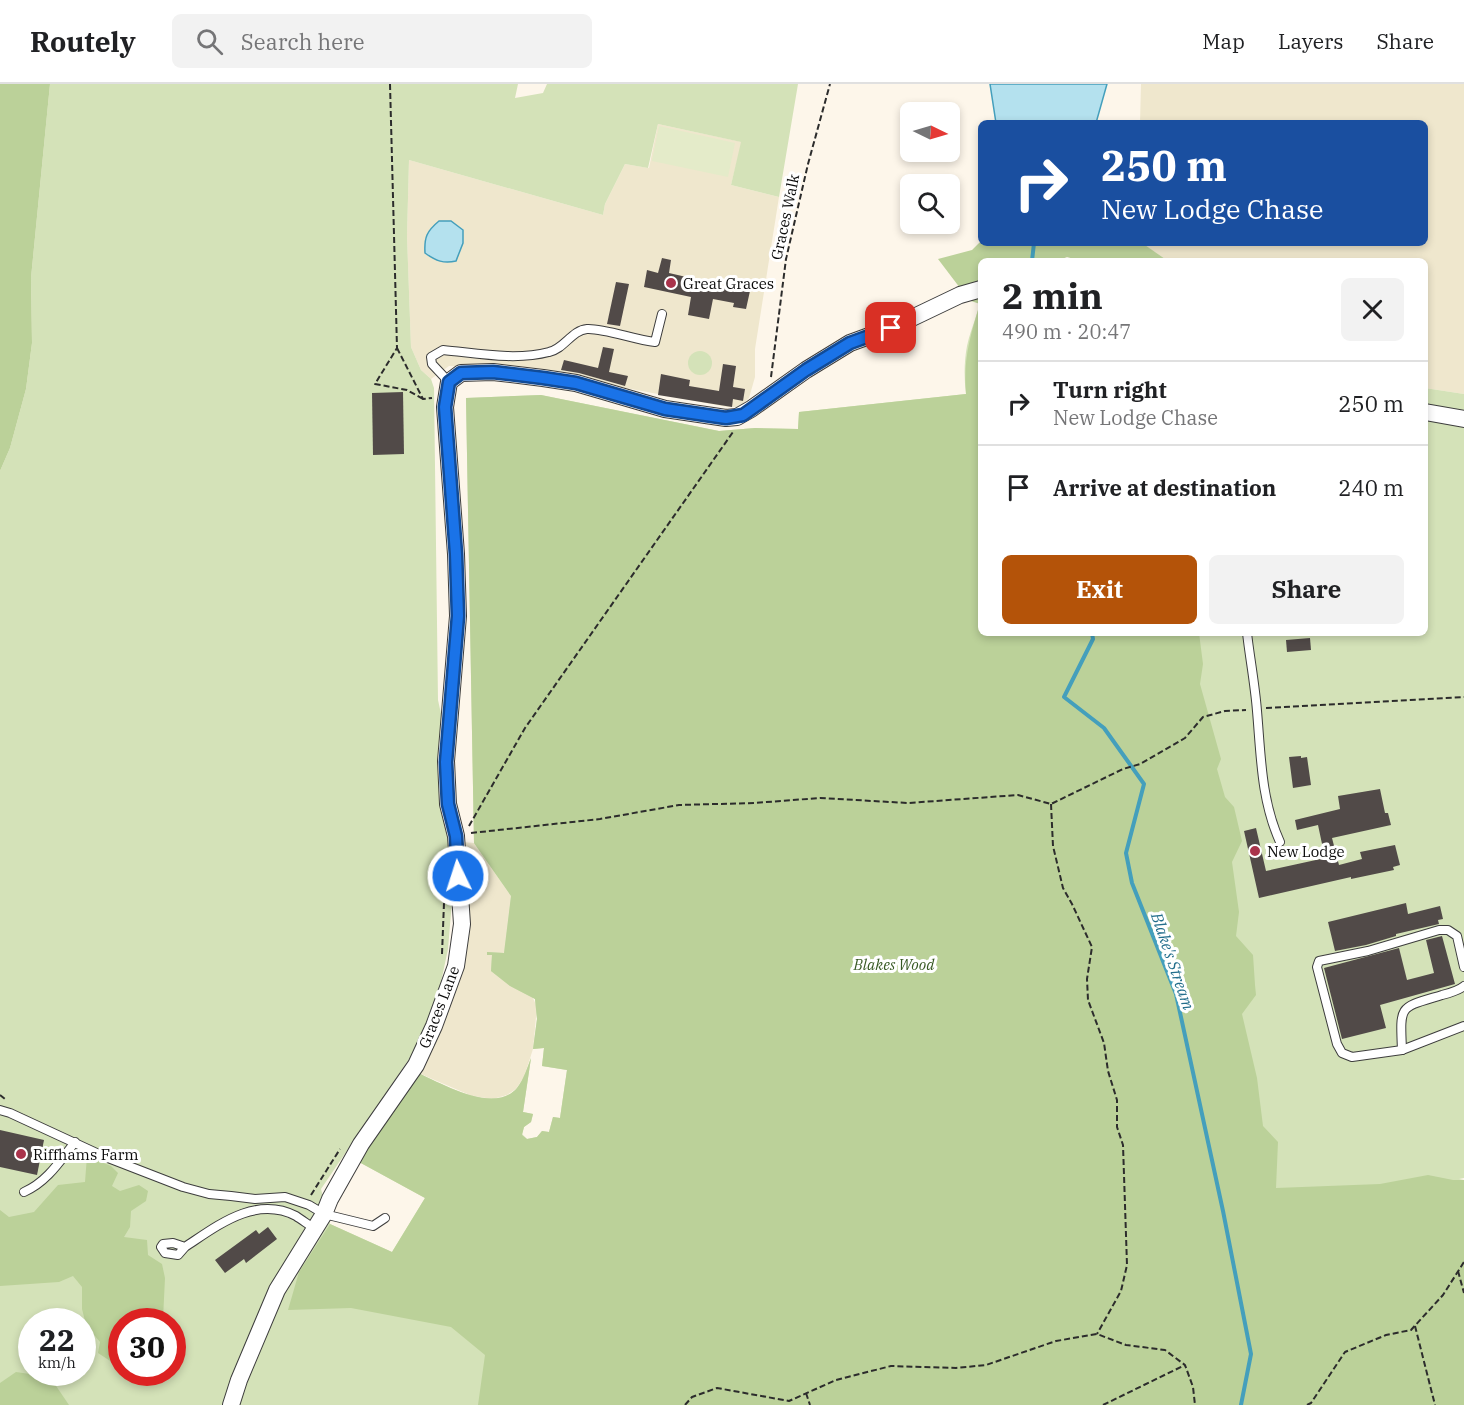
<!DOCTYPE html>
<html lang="en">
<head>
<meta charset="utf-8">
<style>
  :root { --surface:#fff; --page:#f2f2f2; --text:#202124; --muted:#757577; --line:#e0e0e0; --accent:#b45309 }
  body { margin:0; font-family:"IBM Plex Serif",serif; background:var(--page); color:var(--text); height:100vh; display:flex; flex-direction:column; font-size:22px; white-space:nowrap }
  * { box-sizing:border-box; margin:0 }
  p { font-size:20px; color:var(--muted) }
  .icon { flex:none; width:33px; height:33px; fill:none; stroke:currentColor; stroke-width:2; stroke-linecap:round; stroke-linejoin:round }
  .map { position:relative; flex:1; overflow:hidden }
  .drawer { position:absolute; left:978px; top:174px; width:450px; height:378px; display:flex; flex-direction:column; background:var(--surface); border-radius:9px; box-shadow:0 3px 9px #0003 }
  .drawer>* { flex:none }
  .hud { position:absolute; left:978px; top:36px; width:450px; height:126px; border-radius:9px; box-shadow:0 3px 9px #0003; background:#1a4fa0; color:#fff; overflow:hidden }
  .needle { width:39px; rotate:95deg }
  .controls { position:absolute; left:900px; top:18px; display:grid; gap:12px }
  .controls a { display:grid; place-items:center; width:60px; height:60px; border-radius:9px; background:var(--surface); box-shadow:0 3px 9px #0003; font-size:30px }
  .speed { position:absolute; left:18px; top:1224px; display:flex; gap:12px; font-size:30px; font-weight:700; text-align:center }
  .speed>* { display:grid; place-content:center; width:78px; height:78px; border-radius:50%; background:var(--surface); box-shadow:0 3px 9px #0003; line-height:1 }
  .speed small { font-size:15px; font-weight:400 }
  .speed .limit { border:9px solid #d22; background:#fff; color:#111 }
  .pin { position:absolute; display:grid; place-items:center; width:51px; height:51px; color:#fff; margin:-26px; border-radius:12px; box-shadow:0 3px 9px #0006 }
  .me { position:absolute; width:66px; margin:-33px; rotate:356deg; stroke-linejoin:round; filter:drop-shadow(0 0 4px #0008) }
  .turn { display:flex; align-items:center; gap:21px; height:126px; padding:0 24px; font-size:27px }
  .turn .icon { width:78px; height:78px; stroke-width:2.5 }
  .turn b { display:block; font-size:42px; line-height:51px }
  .round { display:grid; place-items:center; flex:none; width:63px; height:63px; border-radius:9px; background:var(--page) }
  .headline { display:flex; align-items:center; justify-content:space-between; height:102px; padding:0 24px }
  h1 { font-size:36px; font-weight:700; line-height:45px }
  .action { display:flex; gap:12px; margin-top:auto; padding:12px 24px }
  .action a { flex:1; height:69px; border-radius:9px; background:var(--accent); color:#fff; font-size:24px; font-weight:700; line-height:69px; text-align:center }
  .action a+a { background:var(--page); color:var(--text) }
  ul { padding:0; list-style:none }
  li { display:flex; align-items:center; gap:18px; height:84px; padding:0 24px; border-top:2px solid var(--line) }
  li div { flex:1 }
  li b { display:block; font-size:22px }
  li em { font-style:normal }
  header { display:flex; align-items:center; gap:36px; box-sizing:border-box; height:84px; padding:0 30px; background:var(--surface); border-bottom:2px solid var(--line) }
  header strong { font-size:28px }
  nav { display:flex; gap:33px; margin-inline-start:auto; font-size:21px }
  .search { width:420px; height:54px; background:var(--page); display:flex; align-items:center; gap:15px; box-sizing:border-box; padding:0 21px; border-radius:9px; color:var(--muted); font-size:22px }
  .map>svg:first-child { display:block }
  .farmland { fill:#efe7cd }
  .green { fill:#d4e2b8; fill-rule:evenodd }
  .forest { fill:#bbd199 }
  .pitch { fill:#e4ebc9 }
  .water { fill:#b4e1ee; stroke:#449fbc; stroke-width:1.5 }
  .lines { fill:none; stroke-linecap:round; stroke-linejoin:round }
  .stream { stroke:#449fbc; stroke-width:4 }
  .building { fill:#514a48 }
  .lane-casing { stroke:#3d3d3d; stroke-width:10 }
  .street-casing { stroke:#3d3d3d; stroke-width:18 }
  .path { stroke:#2c2c2c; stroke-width:2; stroke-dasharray:6 3; stroke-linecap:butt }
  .lane { stroke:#fff; stroke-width:8 }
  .street { stroke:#fff; stroke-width:16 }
  .route-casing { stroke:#114b97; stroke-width:15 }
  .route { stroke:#1a73e8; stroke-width:10 }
  .poi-dot { fill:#a9334b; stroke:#fff; stroke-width:2 }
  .labels { text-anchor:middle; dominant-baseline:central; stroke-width:6; stroke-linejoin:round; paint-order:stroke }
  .street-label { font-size:15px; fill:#0a0a0a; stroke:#fff }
  .poi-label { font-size:15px; fill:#0a0a0a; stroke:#fff; text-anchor:start }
  .park-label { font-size:15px; font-style:italic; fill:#375923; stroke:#fff }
  .water-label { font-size:16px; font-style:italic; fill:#236e8c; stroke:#fff }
</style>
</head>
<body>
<header>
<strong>Routely</strong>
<div class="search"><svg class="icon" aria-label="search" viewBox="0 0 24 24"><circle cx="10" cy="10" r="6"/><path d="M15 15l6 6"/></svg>Search here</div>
<nav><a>Map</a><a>Layers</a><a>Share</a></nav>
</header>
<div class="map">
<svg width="1464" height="1321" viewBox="0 0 1464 1321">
  <rect width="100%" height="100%" fill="#fdf6ea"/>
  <g class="farmland">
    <polygon points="1141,0 1464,0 1464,310 1425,304 1425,177 1168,177 1141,159 1425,159 1425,39 1140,39"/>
    <polygon points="658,40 742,58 731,101 779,113 755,265 755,293 749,314 740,323 727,323 578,295 512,286 449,282 431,295 421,286 411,263 407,152 409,76 603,131 605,120 625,80 649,84"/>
    <polygon points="462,758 474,759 511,812 504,870 487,868 487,871 492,871 510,902 532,912 537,923 533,965 524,993 516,1005 507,1011 493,1015 472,1012 416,988 460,887"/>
  </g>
  <g class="green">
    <path d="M50 0H518L515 14 543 9 547 0H798L779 113 731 101 741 58 658 40 648 84 625 80 605 120 603 131 409 76 407 152 411 263 421 286 431 295 434 304 438 616 443 639 439 711 450 750 453 805 448 865 437 917 411 972 321 1105 330 1140 392 1168 425 1114 359 1078 416 988C441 999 494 1031 517 1004 524 995 527 984 531 974L523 1028 533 1030 531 1038 524 1043 522 1050 527 1055 537 1053 542 1047 549 1048 553 1033 560 1034 567 986 542 982 544 964 533 965 537 935 535 915 510 902 491 887 492 871H487V868L504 869 511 812 474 759 466 314 541 311 719 347 755 344 798 345 799 328 966 310C964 294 964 278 967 262 971 244 979 228 981 211V549H1425V304L1464 310V1094L1459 1095 1464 1096V1321H0V387L10 364 26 305 32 259 31 194ZM32 1238H82V1288H32ZM122 1238H172V1288H122Z"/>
    <circle cx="700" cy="279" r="12"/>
  </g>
  <g class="forest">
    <polygon points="0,0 50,0 31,194 32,259 26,305 10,364 0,387"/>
    <polygon points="981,157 981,159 1142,159 1168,177 1081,177 1067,173 1057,177 981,177 981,200 960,204 938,175 972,166"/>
    <path d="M981 211V549H1199L1203 580 1200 600 1221 675 1217 685 1225 713 1234 723 1242 757 1232 778 1239 828 1236 852 1253 871 1255 901 1256 911 1242 930 1257 994 1263 1042 1278 1058 1276 1104 1380 1100 1428 1091 1453 1096H1464V1321H478L485 1271 451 1243 351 1224 288 1226 299 1188 330 1140 392 1168 425 1114 359 1078 416 988C441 999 494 1031 517 1004 524 995 527 984 531 974L523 1028 533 1030 531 1038 524 1043 522 1051 527 1055 537 1053 542 1047 549 1048 553 1033 560 1034 567 986 542 982 544 964 533 965 537 935 535 915 510 902 491 887 492 871H487V868L504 869 511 812 474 759 466 314 541 311 719 347 755 344 798 345 799 328 966 310C963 276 970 252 980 220L968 216Z"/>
    <polygon points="87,1072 111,1082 118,1089 112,1102 120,1107 139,1101 148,1107 146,1117 131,1127 130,1143 124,1153 147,1156 148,1171 162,1180 165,1194 163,1235 159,1237 122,1238 121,1284 98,1269 100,1258 86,1241 82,1225 82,1203 73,1192 59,1198 0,1202 0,1126 9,1133 34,1128 58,1101 85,1098"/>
    <polygon points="16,1288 50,1293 69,1321 0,1321 0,1299"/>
  </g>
  <polygon class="pitch" points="659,42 735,59 728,93 652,77"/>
  <g class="water">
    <polygon points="990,0 1107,0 1096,39 996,39"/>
    <path d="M439 137H451L463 146V159L456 177C444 180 436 177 425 169 424 153 427 147 439 137Z"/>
  </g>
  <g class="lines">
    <g class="stream">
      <polyline points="1032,177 1034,159"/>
      <polyline points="1092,549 1093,555 1064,613 1104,644 1144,700 1126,769 1132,799 1176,910 1223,1127 1251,1270 1241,1321"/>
    </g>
  </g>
  <g class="building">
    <polygon points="662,174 671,176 669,189 695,195 694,198 750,207 746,225 733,223 734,219 713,215 709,235 688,231 691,213 644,203 647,186 658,189"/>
    <polygon points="616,198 629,200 620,242 607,240"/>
    <polygon points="603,263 614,265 609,288 628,292 625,302 579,289 561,286 564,276 598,284"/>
    <polygon points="723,280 736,282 733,303 745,305 743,317 733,315 732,323 658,311 661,290 690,296 689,302 719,307"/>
    <polygon points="403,308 404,370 373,371 372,309"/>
    <polygon points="1310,554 1311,566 1287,568 1286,556"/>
    <polygon points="1301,672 1301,674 1307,673 1311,701 1293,704 1289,673"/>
    <polygon points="1380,705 1385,729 1388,729 1391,741 1332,754 1339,781 1362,775 1360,768 1395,761 1400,781 1393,783 1394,786 1351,795 1351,793 1259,814 1244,747 1256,744 1266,787 1325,774 1318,741 1297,746 1295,736 1340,725 1338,712"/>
    <polygon points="1406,819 1408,830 1440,822 1443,835 1438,836 1439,840 1396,850 1396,852 1366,861 1335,867 1328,838"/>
    <polygon points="1442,852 1455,900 1380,921 1386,944 1342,955 1324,884 1399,864 1407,896 1434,889 1426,856"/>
    <polygon points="0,1046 44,1056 37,1091 0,1083"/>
    <polygon points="268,1143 277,1155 246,1179 244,1175 225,1189 215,1176 256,1146 259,1150"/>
  </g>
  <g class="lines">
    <g class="lane-casing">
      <g id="lane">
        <path d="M449 298 432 280 431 273 443 266C476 269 515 277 549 268 564 265 572 246 587 245 604 244 635 256 655 258L662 230"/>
        <path d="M1247 549C1250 575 1255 601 1257 627 1261 672 1261 716 1280 758"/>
        <polyline points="1464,883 1457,852 1448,846 1439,846 1368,867 1319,877 1317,883 1337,960 1342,969 1352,973 1402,966 1464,942"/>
        <path d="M1402 966C1400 920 1399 924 1442 911 1450 909 1458 907 1464 902"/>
        <polyline points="0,1026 10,1029 103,1072 183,1103 209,1110 231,1112 255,1115 285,1113 309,1121 324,1130 373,1142 385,1134"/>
        <path d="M24 1108C47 1098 60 1077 75 1058"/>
        <path d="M185 1163 178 1171 165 1169 161 1163 163 1160 173 1159 185 1163C217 1142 255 1111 296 1132 302 1136 309 1141 315 1145"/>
      </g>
    </g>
    <g class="street-casing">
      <g id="street">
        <polyline points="1425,328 1464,335"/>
        <polyline points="231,1321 239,1296 277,1206 324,1130 330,1115 361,1060 416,981 434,942 456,882 462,840 456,752 448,720 446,677 458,532 456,470 445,323 449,298 461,289 493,288 543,294 576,299 665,325 726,334 737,333 751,325 806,286 850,259 891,244 960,211 981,205"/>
      </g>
    </g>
    <g class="path">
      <polyline points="390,0 397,264 375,300 407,306 423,315"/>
      <polyline points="397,264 423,315 432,314"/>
      <polyline points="771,293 786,175 808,80 830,0"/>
      <polyline points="1266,624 1464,613"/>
      <polyline points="1051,720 1053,762 1063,804 1072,820 1092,863 1087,895 1088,916 1104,959 1108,987 1117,1016 1117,1043 1123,1061 1127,1181 1121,1207 1097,1250"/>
      <polyline points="469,742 525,644 733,348"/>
      <polyline points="471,749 600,735 679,721 754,719 820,714 908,719 1018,711 1051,720 1123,685 1140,680 1185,654 1203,633 1225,627 1246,626"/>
      <polyline points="442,870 444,819"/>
      <polyline points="0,1011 5,1015"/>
      <polyline points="311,1111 340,1065"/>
      <polyline points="1458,1187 1464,1209"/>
      <polyline points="1415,1242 1435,1321"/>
      <polyline points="806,1309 810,1321"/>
      <polyline points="685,1321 692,1313 717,1304 789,1317 836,1296 891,1282 956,1284 986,1281 1056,1257 1097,1250 1126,1261 1165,1266 1185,1281 1193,1303 1195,1321"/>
      <polyline points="1103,1321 1185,1281"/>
      <polyline points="1307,1321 1311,1319 1345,1268 1386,1251 1411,1246 1443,1211 1464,1178"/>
    </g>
    <use href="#lane" class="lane"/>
    <use href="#street" class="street"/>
  </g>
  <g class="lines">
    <g class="route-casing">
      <polyline id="route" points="458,792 456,752 448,720 446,678 458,532 456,470 445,323 449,298 461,289 493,288 543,294 576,299 665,325 726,334 743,331 806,286 850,259 891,244"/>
    </g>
    <use href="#route" class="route"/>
  </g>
  <g class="poi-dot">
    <circle cx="671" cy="199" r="6"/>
    <circle cx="1255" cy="767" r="6"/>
    <circle cx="21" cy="1070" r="6"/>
  </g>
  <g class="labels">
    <g class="street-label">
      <text transform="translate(785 133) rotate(-78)">Graces Walk</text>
      <text transform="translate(439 923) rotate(-69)">Graces Lane</text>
    </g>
    <g class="poi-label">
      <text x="683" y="199">Great Graces</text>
      <text x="1267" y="767">New Lodge</text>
      <text x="33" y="1070">Riffhams Farm</text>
    </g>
    <g class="park-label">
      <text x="894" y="880">Blakes Wood</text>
    </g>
    <g class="water-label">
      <text transform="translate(1173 877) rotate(71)">Blake's Stream</text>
    </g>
  </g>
</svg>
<div class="controls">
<a><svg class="needle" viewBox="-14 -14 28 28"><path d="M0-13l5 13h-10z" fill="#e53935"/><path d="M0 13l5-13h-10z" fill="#757577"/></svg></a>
<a><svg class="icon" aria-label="search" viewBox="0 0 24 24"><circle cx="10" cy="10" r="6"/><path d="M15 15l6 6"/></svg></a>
</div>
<div class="speed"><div>22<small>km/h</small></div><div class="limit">30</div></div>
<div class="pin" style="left:891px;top:244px;background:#d93025"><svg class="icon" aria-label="arrive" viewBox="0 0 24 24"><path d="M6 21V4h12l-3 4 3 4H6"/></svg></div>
<svg class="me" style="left:458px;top:792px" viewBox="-20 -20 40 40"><circle r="17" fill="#1a73e8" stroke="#fff" stroke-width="3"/><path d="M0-11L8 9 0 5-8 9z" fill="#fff"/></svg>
<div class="hud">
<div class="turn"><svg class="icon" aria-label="right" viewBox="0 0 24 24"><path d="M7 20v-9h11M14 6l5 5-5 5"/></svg><div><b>250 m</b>New Lodge Chase</div></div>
</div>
<section class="drawer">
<div class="headline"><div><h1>2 min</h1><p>490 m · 20:47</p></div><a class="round"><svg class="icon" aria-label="close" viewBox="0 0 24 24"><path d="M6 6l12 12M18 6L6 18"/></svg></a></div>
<ul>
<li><svg class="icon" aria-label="right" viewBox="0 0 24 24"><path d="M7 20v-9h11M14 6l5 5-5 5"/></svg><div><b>Turn right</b><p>New Lodge Chase</p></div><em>250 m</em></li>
<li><svg class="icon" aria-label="arrive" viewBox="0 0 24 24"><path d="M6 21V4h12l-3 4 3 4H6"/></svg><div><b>Arrive at destination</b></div><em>240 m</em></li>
</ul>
<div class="action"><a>Exit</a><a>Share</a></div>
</section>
</div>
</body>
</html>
